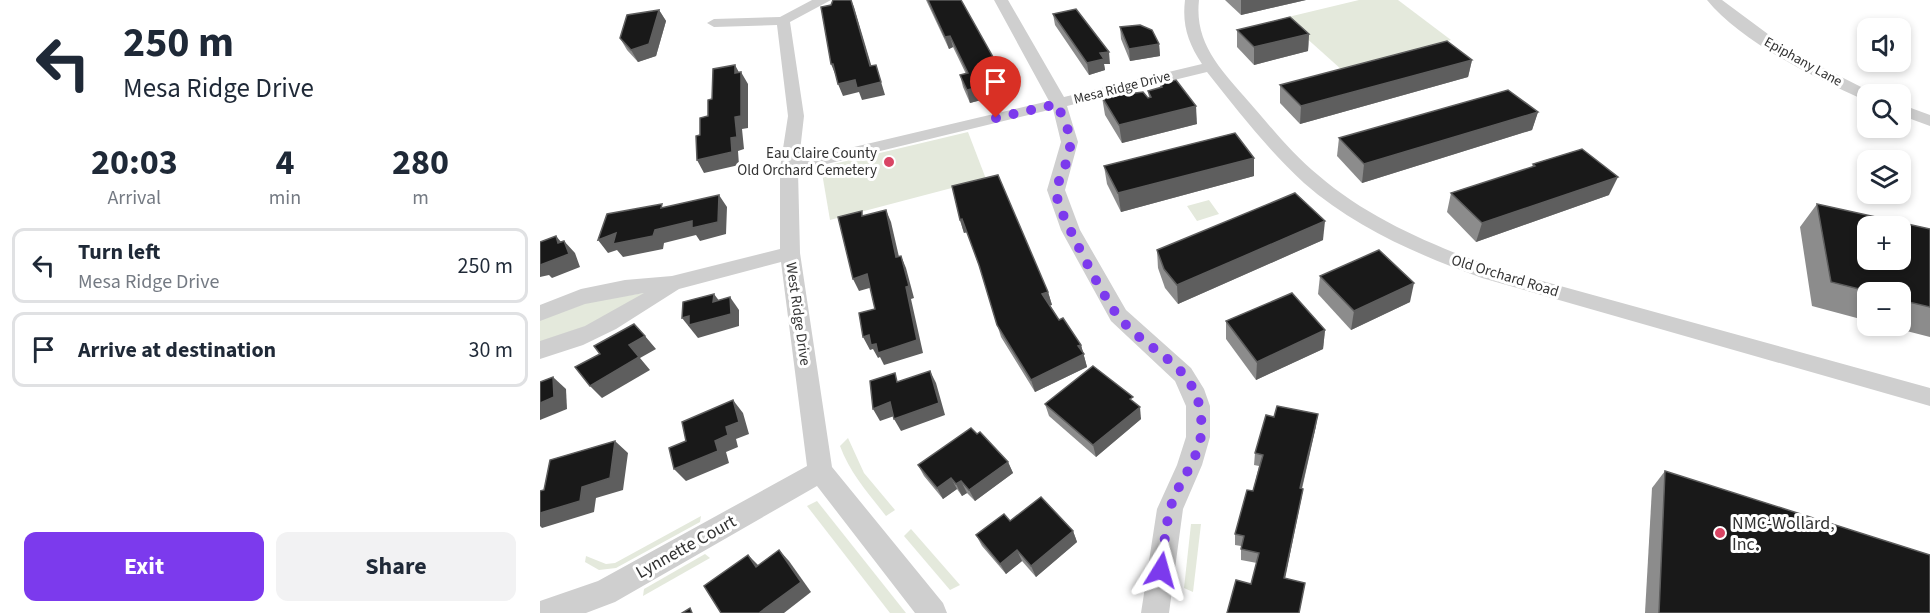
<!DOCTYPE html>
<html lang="en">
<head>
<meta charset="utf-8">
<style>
  :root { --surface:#fff; --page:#f2f2f3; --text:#1f2937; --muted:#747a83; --line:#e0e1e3; --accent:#7c3aed }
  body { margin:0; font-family:"Source Sans 3",sans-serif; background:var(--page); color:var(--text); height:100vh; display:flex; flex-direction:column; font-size:22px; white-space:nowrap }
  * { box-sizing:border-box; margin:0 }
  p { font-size:20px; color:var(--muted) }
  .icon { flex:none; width:33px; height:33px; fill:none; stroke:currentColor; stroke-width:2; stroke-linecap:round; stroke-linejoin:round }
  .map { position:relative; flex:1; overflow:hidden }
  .side { display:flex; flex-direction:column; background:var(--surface); width:540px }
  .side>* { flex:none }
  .hud { background:#fff; color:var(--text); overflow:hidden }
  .tools { position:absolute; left:1317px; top:18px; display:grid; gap:12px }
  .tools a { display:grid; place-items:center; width:54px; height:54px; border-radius:12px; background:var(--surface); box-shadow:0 3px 9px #0003; font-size:30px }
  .pin { position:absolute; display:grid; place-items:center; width:51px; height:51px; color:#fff; margin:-62px -26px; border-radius:50% 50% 50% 0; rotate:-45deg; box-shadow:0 0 6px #0007 }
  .pin .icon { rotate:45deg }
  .me { position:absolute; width:66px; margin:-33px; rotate:8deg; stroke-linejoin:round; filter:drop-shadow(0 0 4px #0008) }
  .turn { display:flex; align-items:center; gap:21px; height:126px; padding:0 24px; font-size:27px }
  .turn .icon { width:78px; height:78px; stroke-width:2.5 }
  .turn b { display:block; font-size:42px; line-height:51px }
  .eta { display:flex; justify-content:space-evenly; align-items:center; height:102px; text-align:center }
  .eta b { font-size:36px; font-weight:700; line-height:42px }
  .cta { display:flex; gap:12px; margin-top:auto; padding:12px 24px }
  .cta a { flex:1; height:69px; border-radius:12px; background:var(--accent); color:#fff; font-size:24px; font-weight:700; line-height:69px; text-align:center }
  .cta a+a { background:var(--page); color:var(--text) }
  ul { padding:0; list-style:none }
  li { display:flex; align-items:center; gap:18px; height:75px; margin:0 12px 9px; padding:0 12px; border:3px solid var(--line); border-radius:12px }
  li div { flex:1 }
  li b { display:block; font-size:22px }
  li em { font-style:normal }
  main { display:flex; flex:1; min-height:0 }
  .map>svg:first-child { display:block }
  .green { fill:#e4e9dc }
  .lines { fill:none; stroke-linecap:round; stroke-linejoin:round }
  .street { fill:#cfcfcf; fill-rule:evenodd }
  .wall { fill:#8c8c8c }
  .shaded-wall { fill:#5e5e5e }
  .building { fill:#191919; stroke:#5e5e5e; stroke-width:1.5; fill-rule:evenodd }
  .route { stroke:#7c3aed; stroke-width:10; stroke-dasharray:0 18 }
  .poi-dot { fill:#d94564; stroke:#fff; stroke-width:2 }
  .labels { text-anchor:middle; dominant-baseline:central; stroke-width:6; stroke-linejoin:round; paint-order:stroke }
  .far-street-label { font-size:14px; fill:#323232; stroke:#fff }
  .poi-label { font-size:15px; fill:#323232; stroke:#fff; text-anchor:end }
  .street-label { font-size:15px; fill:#323232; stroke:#fff }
  .near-poi-label { font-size:18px; fill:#323232; stroke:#fff; text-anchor:start }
  .near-street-label { font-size:18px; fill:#323232; stroke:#fff }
</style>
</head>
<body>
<main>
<section class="side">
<div class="hud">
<div class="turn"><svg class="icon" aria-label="left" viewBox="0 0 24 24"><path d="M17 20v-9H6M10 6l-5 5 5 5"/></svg><div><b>250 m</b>Mesa Ridge Drive</div></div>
</div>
<div class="eta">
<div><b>20:03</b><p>Arrival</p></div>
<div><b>4</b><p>min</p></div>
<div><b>280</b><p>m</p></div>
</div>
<ul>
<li><svg class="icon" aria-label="left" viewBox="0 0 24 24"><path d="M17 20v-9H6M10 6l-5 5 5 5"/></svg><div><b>Turn left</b><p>Mesa Ridge Drive</p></div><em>250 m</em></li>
<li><svg class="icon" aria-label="arrive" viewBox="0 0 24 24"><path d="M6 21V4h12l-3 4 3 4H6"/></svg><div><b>Arrive at destination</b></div><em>30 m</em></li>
</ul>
<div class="cta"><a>Exit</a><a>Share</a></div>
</section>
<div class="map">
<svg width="1390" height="613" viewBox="0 0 1390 613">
  <rect width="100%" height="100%" fill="#fff"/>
  <g class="green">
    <polygon points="819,0 858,0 911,40 802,70 744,18"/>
    <polygon points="428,132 446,179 290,220 281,167"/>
    <polygon points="669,200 679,214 657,221 647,206"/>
    <polygon points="110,292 80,313 0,344 0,319 40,303"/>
    <path d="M308 438 324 473 355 510 346 516C328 493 310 473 300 446Z"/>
    <polygon points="277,501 366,613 350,613 267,506"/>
    <polygon points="161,516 160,522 76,568 59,570 45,562 46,556 66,564 75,563"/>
    <polygon points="651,524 661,524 653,592 644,588"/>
    <polygon points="371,529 420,585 410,590 364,536"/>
    <polygon points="165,554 170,558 103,596 104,589"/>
  </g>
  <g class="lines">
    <g class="street">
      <path d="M272 0H291L250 22 264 116 259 160 509 101 454 0H468L524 97 662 64C648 43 642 25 645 0H659C654 44 682 71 709 102 731 127 752 154 778 175 829 219 892 245 955 268L1390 388V406L942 278C879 255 815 228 764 183 729 151 697 110 667 72L527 106 538 142 525 190 540 230 586 310 651 368 664 389 670 406V437L662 465 643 509 629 613H601L617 509 637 465 646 437V406L635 381 571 321 521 230 507 190 521 142 513 109 258 171 260 253 292 467 403 603 407 613H375L277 486 75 602 46 613H0V601L58 581 267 466 241 262 139 289 76 329 43 345 0 359V341L45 326 104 293 45 304 0 321V305L41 289 85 280 132 276 240 249V168L248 116 237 25 174 27 167 23 174 19 240 17Z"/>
      <path d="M1167 0H1182L1252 52 1335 94H1328V101L1322 99C1275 78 1200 41 1167 0Z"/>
      <polygon points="1360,104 1390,115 1390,126 1360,115"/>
    </g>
  </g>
  <g class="wall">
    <polygon points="386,0 421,0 463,75 466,87 455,92 456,96 430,103 423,87 420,75 426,74 413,47 409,49"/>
    <polygon points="685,0 766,0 701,15"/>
    <polygon points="119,10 126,21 116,56 98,62 87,50 80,38"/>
    <polygon points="513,14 570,64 564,64 565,70 549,75 515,25"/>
    <polygon points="580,27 619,44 620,56 590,61 581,39"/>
    <polygon points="697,30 769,34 768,51 714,65 697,47"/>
    <polygon points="932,60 928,77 760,124 740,103 740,85"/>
    <polygon points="620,84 657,124 582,143 565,115 562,97 609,98 608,91 620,88"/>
    <polygon points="998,112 992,130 822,183 797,156 799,138"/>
    <polygon points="714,158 714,176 581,212 567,184 564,166"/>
    <polygon points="993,164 1069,195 936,242 907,212 911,193 992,167"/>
    <polygon points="1277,204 1390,229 1390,337 1347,326 1360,326 1360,292 1328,292 1328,321 1272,306 1260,227"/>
    <polygon points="420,220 508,292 512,305 510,305 519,320 541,345 547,367 495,392 461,337 440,269 427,232 424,233"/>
    <polygon points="783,240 638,304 625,288 618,268 617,250"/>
    <polygon points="780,276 870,302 811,330 778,294"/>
    <polygon points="686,321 785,330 783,349 716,380 686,339"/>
    <polygon points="593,402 601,419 556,457 509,416 505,404"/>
    <polygon points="776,426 762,489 763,489 761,500 711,584 717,563 701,560 701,546 695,545 695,534 713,491 719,466 714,465 715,453"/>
    <polygon points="437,434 468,462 473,473 435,501 427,493 422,496 417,489 403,499 384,476 378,465"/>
    <polygon points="1125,471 1390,613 1105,613 1112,488"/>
    <polygon points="470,521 533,531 537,542 496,577 482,561 466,574 442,546 436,535"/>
  </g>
  <g class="shaded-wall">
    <polygon points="311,0 314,7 335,78 330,66"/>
    <polygon points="701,0 766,0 701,15"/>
    <polygon points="119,10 126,21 116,56 98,62 91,50"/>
    <polygon points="769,34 768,51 714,65 714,47"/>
    <polygon points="410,36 413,47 409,49 405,37"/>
    <polygon points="619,44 620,56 590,61 589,49"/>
    <polygon points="569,52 570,64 564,64 565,70 549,75 547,63 560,53"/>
    <polygon points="932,60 928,77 760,124 761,106"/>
    <polygon points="291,64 293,64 298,76 296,76"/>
    <polygon points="195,65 201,76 201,72 208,84 208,128 202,129 204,149 198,151 199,165 164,173 157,160 195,117"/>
    <polygon points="336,65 345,95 322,100 319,92 303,96 298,84"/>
    <polygon points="463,75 466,87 455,92 456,96 430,103 427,90"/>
    <polygon points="656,106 657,124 582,143 579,125"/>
    <polygon points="998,112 992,130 822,183 824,164"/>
    <polygon points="714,158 714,176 581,212 578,193"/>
    <polygon points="1078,177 1069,195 936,242 942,223"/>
    <polygon points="179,195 187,207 186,234 160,241 156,235 124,243 123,249 83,257 77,250 68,253 58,240 76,233 115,230"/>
    <polygon points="346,210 351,222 362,270 356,257"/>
    <polygon points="422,219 427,232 424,233 420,220"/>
    <polygon points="785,221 783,240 638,304 637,285"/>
    <polygon points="16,236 27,249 24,241 35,253 40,267 12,278 9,275 0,277 0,262 18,243"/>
    <polygon points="361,256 366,268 374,298 371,299 383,353 344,365 340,357 338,358 333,349 330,350 323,337 329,335 366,287"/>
    <polygon points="327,274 333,287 319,291 313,279"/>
    <polygon points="874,283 870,302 811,330 814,311"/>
    <polygon points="508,292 512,305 506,307 502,294"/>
    <polygon points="174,294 183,306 173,302"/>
    <polygon points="190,297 199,310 199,326 158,338 142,318"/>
    <polygon points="785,330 783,349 716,380 717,362"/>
    <polygon points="105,336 116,349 100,358 110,370 62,398 50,386 89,345"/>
    <polygon points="541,345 547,367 495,392 491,380"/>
    <polygon points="390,371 396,383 405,415 361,431 354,419"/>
    <polygon points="13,377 26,389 27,409 0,420 0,403"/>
    <polygon points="193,400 203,413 209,434 196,439 198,447 186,452 189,463 146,481 134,469 175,441 186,427"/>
    <polygon points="350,402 357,415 340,421 333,409"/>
    <polygon points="600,407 601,419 556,457 553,445"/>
    <polygon points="778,414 776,426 759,500 760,488"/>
    <polygon points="75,441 88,453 83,490 56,498 54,512 2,528 0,526 0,513"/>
    <polygon points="468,462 473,473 435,501 429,490"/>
    <polygon points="411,478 417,489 403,499 397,488"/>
    <polygon points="421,481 427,493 422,496 416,484"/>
    <polygon points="763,489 761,500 743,589 744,578"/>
    <polygon points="533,531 537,542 496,577 491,566"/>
    <polygon points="239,550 249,561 271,592 244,613 219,613"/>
    <polygon points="477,550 482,561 466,574 460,564"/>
    <polygon points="208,555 219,566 216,567"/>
  </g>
  <g class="building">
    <polygon points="293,0 311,0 330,66 336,65 341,82 317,88 315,80 298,84 293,64 291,64 281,7 291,5"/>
    <polygon points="388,0 421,0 463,75 451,80 453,84 427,90 420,75 428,73 410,36 405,37"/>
    <polygon points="536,9 569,52 560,53 564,59 547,63 513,14"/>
    <polygon points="119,10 109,44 91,50 80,38 87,15"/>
    <polygon points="750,17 769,34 714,47 697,30"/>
    <polygon points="600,25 612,30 619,44 589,49 580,27"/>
    <polygon points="907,41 932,60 761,106 740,85"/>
    <polygon points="195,65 195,73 201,72 201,116 195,117 197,137 191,138 192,152 157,160 156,136 160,135 160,118 168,116 168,100 172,99 173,69"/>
    <polygon points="636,80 656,106 579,125 562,97 603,92 608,98 611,97 608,91 622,87 620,84"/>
    <polygon points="968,90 998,112 824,164 799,138"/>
    <polygon points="695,133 714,158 578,193 564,166"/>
    <polygon points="1042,149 1078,177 942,223 911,193 995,166 993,164"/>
    <polygon points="458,175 508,292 502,294 519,320 523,318 541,345 538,346 544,354 491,380 457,325 439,265 422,219 420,220 412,186"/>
    <polygon points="755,193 785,221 637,285 624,269 617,250"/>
    <polygon points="179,195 178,222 152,228 152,221 115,230 113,236 73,244 76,233 58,240 67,214 122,204 121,208"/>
    <path d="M1277 204 1390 229V307L1360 300V292H1331L1291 282ZM1328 226H1360V260H1328Z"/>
    <polygon points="346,210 356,257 361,256 369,286 366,287 377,340 338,353 336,344 331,345 329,335 323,337 319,313 335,309 327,274 313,279 298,217 322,211 322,216"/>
    <polygon points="16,236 18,243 24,241 29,254 0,265 0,242"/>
    <polygon points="839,250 874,283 814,311 780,276"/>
    <polygon points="752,293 785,330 717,362 686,321"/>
    <polygon points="174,294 173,302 190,297 191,314 149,325 149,316 142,318 143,302"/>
    <polygon points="94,324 105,336 89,345 99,357 50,386 35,367 60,354 54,346"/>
    <polygon points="553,366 593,397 590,399 600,407 553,445 505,404"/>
    <polygon points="390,371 399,403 354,419 350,402 333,409 330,381 355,373 357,382"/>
    <polygon points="13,377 14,397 0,403 0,382"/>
    <polygon points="193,400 199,422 186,427 188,435 175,441 178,451 134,469 129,448 146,441 142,422"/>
    <polygon points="737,406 778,414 760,488 763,489 744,578 765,583 759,613 687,613 696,580 711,584 719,553 701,549 704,536 695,534 707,490 713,491 723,455 715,453 726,415 734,417"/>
    <polygon points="431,428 437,434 440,432 468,462 429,490 421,481 416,484 411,478 397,488 378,465"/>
    <polygon points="75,441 70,478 42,487 40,501 0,513 0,491 4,490 10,460"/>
    <polygon points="1125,471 1390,555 1390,613 1119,613"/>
    <polygon points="501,497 533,531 491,566 477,550 460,564 436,535 464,514 470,521"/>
    <polygon points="239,550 261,582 219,613 181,613 164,586 208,555 216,567"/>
    <polygon points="150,608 152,613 142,613"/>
  </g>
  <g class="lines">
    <path class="route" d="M456 118 517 104C522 117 532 133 530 147 528 170 510 183 520 208 533 237 556 283 573 309 604 356 667 361 661 435 658 461 638 482 631 506 625 526 624 549 621 570"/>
  </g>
  <g class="poi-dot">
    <circle cx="349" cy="162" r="6"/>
    <circle cx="1180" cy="533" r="6"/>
  </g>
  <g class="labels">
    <g class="far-street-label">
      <text transform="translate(1263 62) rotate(29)">Epiphany Lane</text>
      <text transform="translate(582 88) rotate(-14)">Mesa Ridge Drive</text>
    </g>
    <g class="poi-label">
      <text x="337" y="153">Eau Claire County<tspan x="337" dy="17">Old Orchard Cemetery</tspan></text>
    </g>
    <g class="street-label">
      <text transform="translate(965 276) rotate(17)">Old Orchard Road</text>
      <text transform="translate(258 314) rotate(82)">West Ridge Drive</text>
    </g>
    <g class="near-poi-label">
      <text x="1192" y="523">NMC-Wollard,<tspan x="1192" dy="21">Inc.</tspan></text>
    </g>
    <g class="near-street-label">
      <text transform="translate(146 547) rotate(-29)">Lynnette Court</text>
    </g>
  </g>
</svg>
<div class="tools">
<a><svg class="icon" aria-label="sound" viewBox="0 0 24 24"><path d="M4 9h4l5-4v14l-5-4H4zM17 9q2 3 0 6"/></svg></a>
<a><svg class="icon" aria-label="search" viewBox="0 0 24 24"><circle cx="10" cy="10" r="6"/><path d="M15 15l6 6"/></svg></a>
<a><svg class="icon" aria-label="layers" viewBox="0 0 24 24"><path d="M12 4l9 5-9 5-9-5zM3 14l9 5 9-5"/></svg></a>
<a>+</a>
<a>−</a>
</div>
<div class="pin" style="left:456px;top:118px;background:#d93025"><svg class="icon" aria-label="arrive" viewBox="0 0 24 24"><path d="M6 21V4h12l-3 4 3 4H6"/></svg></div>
<svg class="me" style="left:621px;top:570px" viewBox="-20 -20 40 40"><path d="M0-17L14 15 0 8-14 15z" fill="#7c3aed" stroke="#fff" stroke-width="4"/></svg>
</div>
</main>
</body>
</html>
